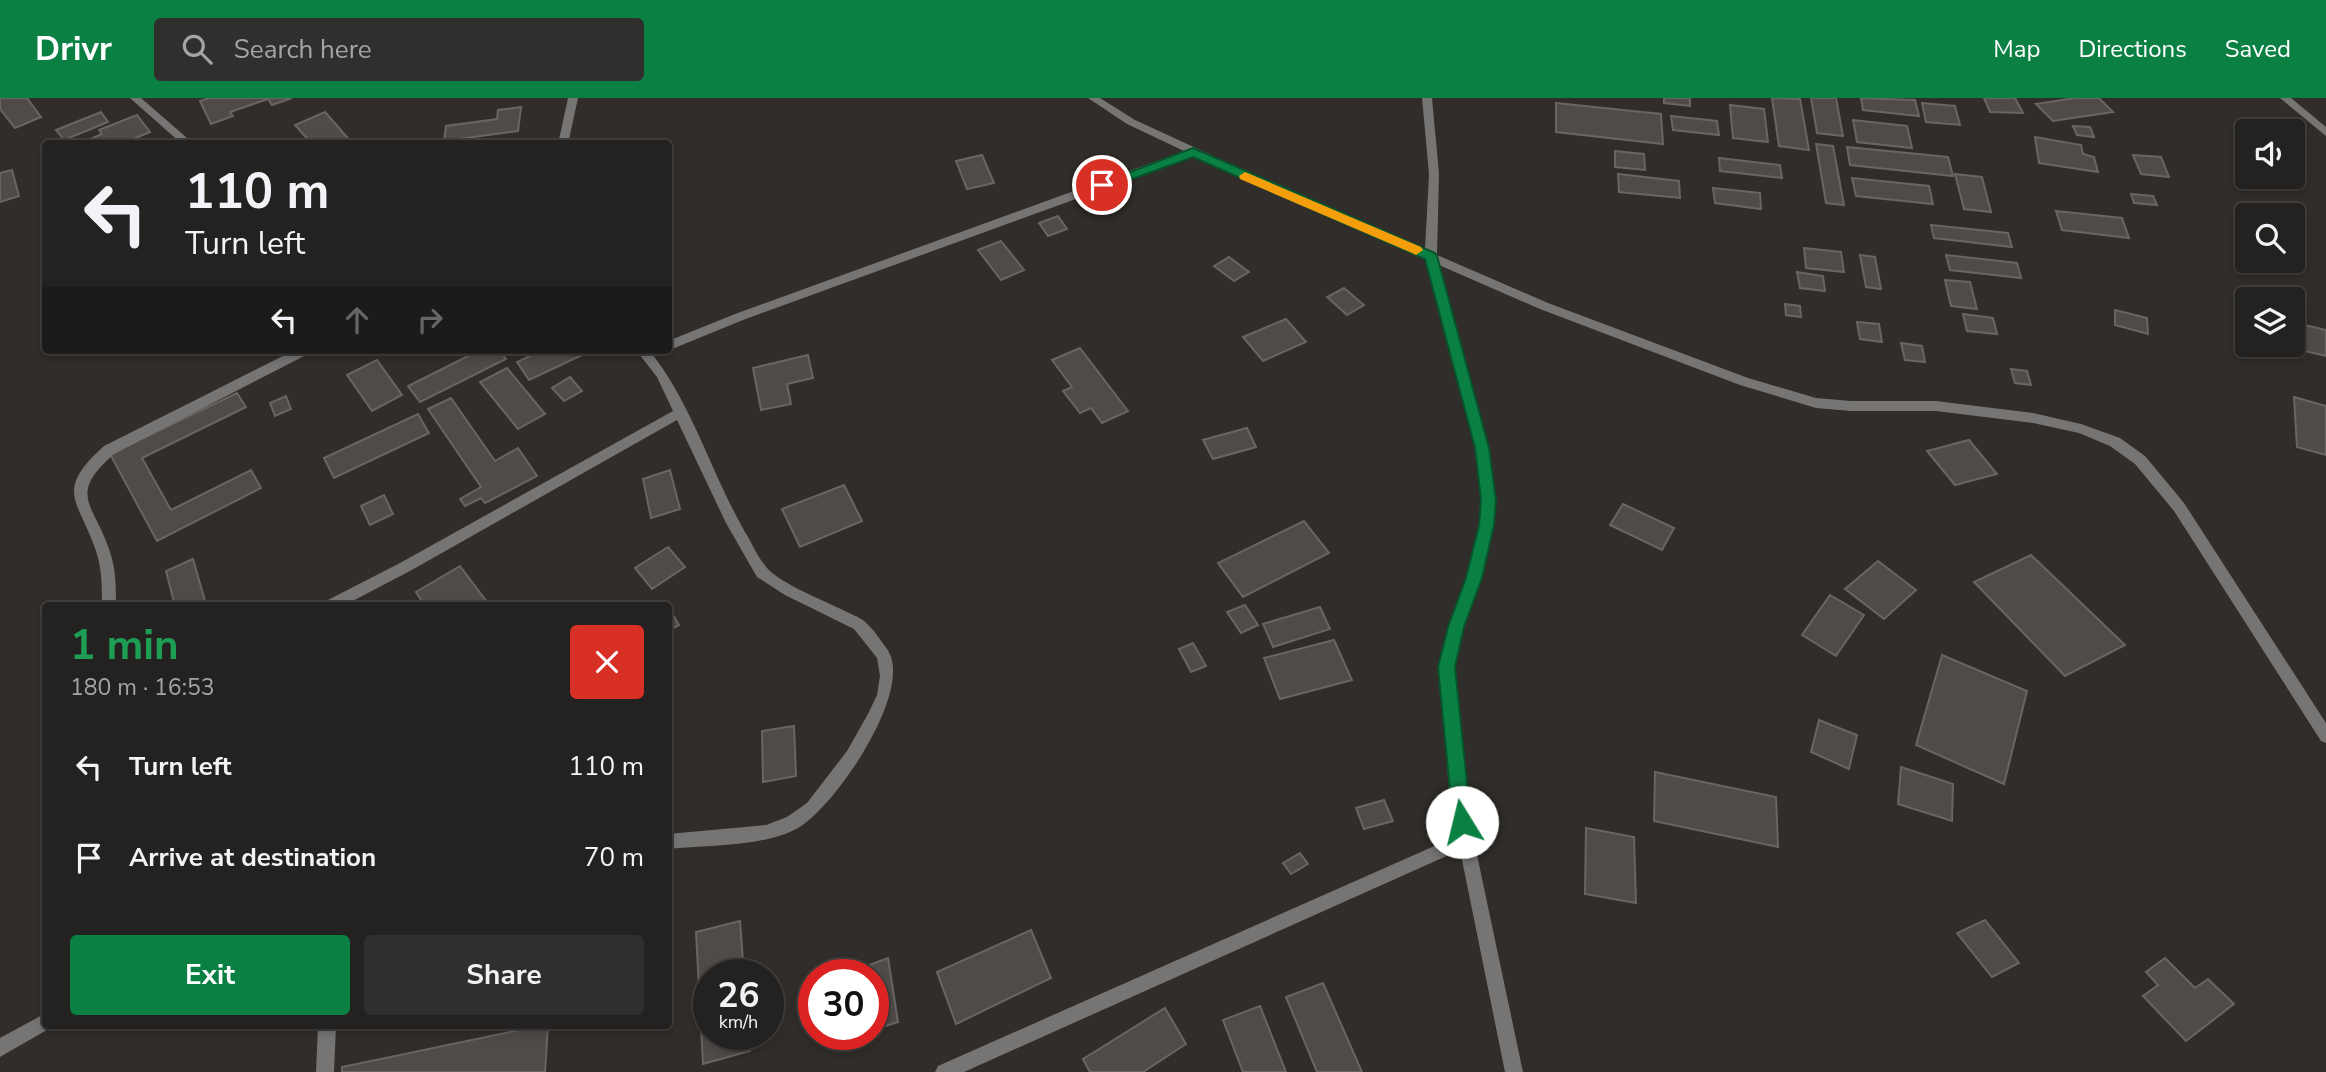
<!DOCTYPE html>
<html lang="en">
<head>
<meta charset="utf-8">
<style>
  :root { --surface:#242220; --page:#302f2d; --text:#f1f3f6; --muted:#a3a4a5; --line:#413f3e; --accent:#0b8043 }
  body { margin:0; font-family:"Nunito Sans",sans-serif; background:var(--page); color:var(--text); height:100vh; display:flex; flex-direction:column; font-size:26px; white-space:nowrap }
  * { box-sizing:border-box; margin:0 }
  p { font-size:23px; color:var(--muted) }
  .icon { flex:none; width:38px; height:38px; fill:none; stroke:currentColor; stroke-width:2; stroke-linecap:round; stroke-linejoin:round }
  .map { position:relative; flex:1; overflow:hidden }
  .drawer { position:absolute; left:42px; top:504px; width:630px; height:427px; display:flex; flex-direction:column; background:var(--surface); border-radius:7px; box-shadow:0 4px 10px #0003,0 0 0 2px var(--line) }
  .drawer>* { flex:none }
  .hud { position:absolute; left:42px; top:42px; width:630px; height:214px; border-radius:7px; box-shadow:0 4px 10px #0003,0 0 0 2px var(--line); background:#242220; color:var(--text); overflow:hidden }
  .buttons { position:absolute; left:2235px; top:21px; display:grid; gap:14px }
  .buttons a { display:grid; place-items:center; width:70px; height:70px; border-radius:7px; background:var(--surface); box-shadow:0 4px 10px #0003,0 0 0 2px var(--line); font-size:35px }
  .speed { position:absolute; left:693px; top:861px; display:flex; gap:14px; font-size:35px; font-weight:700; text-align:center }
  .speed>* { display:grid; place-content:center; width:91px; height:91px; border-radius:50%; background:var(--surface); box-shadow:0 4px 10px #0003,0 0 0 2px var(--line); line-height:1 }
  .speed small { font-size:18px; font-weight:400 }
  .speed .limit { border:10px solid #d22; background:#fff; color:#111 }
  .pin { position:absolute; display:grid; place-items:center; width:60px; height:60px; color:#fff; margin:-30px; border:4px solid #fff; border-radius:50%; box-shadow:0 2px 7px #0007 }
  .me { position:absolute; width:77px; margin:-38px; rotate:351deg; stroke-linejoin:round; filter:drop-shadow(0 0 5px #0008) }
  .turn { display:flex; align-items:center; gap:24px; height:147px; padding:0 28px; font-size:32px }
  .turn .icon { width:91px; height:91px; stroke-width:2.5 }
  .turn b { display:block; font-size:49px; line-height:60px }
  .lanes { display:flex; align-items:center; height:66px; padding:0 28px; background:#0003; justify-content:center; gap:35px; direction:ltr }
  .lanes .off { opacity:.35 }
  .round { display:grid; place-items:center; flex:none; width:74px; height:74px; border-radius:7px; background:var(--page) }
  .head { display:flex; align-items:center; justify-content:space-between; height:119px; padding:0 28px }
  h1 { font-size:42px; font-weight:700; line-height:52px; color:#1e9e55 }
  .cta { display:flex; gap:14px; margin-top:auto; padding:14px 28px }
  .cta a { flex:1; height:80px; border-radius:7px; background:var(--accent); color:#fff; font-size:28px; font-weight:700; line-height:80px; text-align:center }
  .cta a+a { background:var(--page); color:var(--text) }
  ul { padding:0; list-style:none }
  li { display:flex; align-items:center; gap:21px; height:91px; padding:0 28px }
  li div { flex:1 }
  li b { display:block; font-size:26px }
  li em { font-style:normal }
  header { display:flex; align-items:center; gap:42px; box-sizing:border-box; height:98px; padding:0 35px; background:var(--accent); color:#fff }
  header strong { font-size:33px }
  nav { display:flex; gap:38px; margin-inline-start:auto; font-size:24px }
  .search { width:490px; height:63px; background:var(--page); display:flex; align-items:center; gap:18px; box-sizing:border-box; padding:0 24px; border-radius:7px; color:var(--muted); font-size:26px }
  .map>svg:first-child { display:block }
  .building { fill:#4f4b49; stroke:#696563; stroke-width:2 }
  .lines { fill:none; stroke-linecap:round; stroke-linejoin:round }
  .minor { fill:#777574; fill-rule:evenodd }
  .route { fill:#0b8043; stroke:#07532c; stroke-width:2 }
  .slow { fill:#f59e0b }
</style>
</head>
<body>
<header>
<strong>Drivr</strong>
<div class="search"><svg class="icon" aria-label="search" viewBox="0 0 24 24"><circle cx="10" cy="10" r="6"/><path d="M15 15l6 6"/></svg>Search here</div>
<nav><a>Map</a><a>Directions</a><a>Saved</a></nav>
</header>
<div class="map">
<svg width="2326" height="974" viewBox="0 0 2326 974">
  <rect width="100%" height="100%" fill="#302d2a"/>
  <g class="building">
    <polygon points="0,0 27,0 41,19 15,30 0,11"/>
    <polygon points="209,0 292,0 272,7 268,1 230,14 233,18 211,26 200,3"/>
    <polygon points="1664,0 1690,0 1690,8 1664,5"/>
    <polygon points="1772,0 1800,1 1809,52 1779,48"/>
    <polygon points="1811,0 1836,0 1843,38 1817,35"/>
    <polygon points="1861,0 1915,2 1919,18 1863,12"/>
    <polygon points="1984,0 2015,0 2023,15 1990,14"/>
    <polygon points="2075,0 2099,0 2113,14 2053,23 2036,6"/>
    <polygon points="1556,5 1661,16 1663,46 1556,34"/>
    <polygon points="1922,5 1955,8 1960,27 1926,24"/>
    <polygon points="1730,7 1764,11 1768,44 1733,40"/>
    <polygon points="521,9 518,33 444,43 446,28 497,21 498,12"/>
    <polygon points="101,14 108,24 64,42 56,32"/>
    <polygon points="325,14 353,46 312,46 295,27"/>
    <polygon points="137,17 150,34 121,46 79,46 102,36 99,32"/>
    <polygon points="1671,18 1717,23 1719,37 1673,32"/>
    <polygon points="1853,22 1907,28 1912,50 1857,44"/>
    <polygon points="2073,28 2090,29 2094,39 2077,37"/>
    <polygon points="2035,39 2081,47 2083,56 2094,59 2098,74 2039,65"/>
    <polygon points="1816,46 1833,48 1844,107 1826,105"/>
    <polygon points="1847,49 1948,59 1953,78 1850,67"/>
    <polygon points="1615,53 1644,56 1645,72 1615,69"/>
    <polygon points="982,57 994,85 967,91 956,63"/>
    <polygon points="2133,57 2161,59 2169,79 2141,76"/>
    <polygon points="1719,60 1780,67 1782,80 1720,73"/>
    <polygon points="12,72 19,98 0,104 0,75"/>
    <polygon points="1618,76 1679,83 1680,100 1619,94"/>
    <polygon points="1955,76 1982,79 1991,114 1964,111"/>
    <polygon points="1852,80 1929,88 1933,106 1856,98"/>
    <polygon points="1713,90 1760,95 1761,111 1715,105"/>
    <polygon points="2131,96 2153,98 2157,107 2134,105"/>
    <polygon points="2056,113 2122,120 2129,140 2062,132"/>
    <polygon points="1058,118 1067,131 1048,138 1039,125"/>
    <polygon points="1931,127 2008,135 2012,149 1934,140"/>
    <polygon points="1001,143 1024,172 1001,182 978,152"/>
    <polygon points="1804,150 1841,154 1844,174 1806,170"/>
    <polygon points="1860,157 1875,159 1881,191 1866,189"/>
    <polygon points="1946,157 2017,165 2021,180 1950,172"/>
    <polygon points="1229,159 1249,174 1234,183 1214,168"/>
    <polygon points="1797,174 1823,178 1825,193 1800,190"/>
    <polygon points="1945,182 1970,184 1977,211 1951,208"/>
    <polygon points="1344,190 1364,207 1347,217 1327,199"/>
    <polygon points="1785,206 1800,208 1801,219 1786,217"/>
    <polygon points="2115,212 2147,220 2148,236 2115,227"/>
    <polygon points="1963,216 1993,220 1997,236 1967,233"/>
    <polygon points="1286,221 1306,244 1263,263 1243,239"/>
    <polygon points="1857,224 1879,226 1882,244 1860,241"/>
    <polygon points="2292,224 2326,232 2326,258 2287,249 2292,247"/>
    <polygon points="1901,245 1922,248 1925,264 1905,262"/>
    <polygon points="1080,250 1128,313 1102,325 1091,310 1080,315 1063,293 1072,289 1052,262"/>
    <polygon points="480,252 498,252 506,261 420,304 408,288"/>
    <polygon points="543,252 576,252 580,258 529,282 517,264"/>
    <polygon points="808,257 813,280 787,286 791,306 761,312 753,270"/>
    <polygon points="377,262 402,297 372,313 347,277"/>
    <polygon points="507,270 545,316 518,331 480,284"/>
    <polygon points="2011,271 2027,273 2031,287 2015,285"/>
    <polygon points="570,279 582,293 564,303 552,290"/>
    <polygon points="237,295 246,309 142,360 171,412 251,372 261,390 157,443 110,356"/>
    <polygon points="286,298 291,311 275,318 270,305"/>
    <polygon points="2294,299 2326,308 2326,357 2297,349"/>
    <polygon points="451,300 495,363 518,350 537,378 485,405 481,400 465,408 460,401 481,389 428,311"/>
    <polygon points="418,316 429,335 334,380 324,360"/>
    <polygon points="1247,330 1256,349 1213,361 1203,342"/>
    <polygon points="1969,342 1997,376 1955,387 1927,353"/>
    <polygon points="670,372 680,411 651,420 643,381"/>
    <polygon points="844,387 862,423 800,449 782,411"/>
    <polygon points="384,397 393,416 370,427 361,408"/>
    <polygon points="1623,406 1674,430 1662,452 1610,427"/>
    <polygon points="1304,423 1329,455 1243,499 1218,465"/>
    <polygon points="668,449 685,469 652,491 635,470"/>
    <polygon points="2031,457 2125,547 2065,578 1974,484"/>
    <polygon points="193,461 205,503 194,508 175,508 166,473"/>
    <polygon points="1878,463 1916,492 1884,521 1845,491"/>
    <polygon points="460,468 490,508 425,508 416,494"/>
    <polygon points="1830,497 1864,517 1836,558 1802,537"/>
    <polygon points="1245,507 1258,527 1241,535 1227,514"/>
    <polygon points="668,508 679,527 668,533"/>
    <polygon points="1320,509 1330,531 1273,549 1263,526"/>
    <polygon points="1334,542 1352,582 1280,601 1264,560"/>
    <polygon points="1193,545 1206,568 1191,574 1179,551"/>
    <polygon points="1942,557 2027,593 2004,686 1916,647"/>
    <polygon points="1819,622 1857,637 1849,671 1811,654"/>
    <polygon points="794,628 796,678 763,684 762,633"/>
    <polygon points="1901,669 1953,686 1952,723 1898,706"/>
    <polygon points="1655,674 1776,699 1778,749 1654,723"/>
    <polygon points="1384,702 1393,723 1364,731 1356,710"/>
    <polygon points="1586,730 1634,739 1636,805 1585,796"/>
    <polygon points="1300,755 1308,766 1291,776 1283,765"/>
    <polygon points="1985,822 2019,865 1992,879 1957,835"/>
    <polygon points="740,823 744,877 709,877 709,936 749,936 750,953 703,966 696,834"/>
    <polygon points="1031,832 1051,880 956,926 937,874"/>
    <polygon points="888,860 898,924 873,932 873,877 845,876"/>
    <polygon points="2165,860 2195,890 2208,881 2234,906 2186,943 2143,898 2158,887 2146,874"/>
    <polygon points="1323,885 1362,974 1317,974 1286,899"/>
    <polygon points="1260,908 1286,974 1243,974 1223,922"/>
    <polygon points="1165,910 1186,946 1143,974 1090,974 1083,961"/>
    <polygon points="539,928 548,928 545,974 342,974 342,969"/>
  </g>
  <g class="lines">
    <g class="minor">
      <polygon points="130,0 141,0 194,46 182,46"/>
      <polygon points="568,0 578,0 568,46 558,46"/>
      <polygon points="1088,0 1100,0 1135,22 1259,79 1425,152 1429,76 1422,0 1432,0 1439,76 1437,157 1548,205 1748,280 1816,300 1851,303 1936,303 2033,315 2081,326 2120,340 2145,358 2184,405 2326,625 2326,645 2321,643 2174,413 2135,366 2110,348 2079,335 2033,325 1936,313 1851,313 1816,310 1740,287 1540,211 1439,167 1488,350 1495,402 1493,427 1481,480 1463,529 1453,569 1466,705 1523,974 1505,974 1460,752 964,974 935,974 938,968 1457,738 1450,705 1439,569 1449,529 1467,480 1479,427 1481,402 1476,350 1426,161 1194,58 743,222 672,251 667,252 668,252 668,243 735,216 1184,53 1127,26"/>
      <polygon points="2280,0 2291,0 2326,29 2326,38"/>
      <path d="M295 252H312L310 255 114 356C66 398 95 406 110 454 116 472 116 489 116 508H102C102 489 102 471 96 453 79 402 53 394 104 348Z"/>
      <path d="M636 252H649C692 305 711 375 745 434 752 445 758 460 767 470 781 486 825 503 845 513 851 516 859 519 864 523 873 530 881 543 887 551 916 591 834 710 798 730 764 749 707 747 668 751V736L766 727 787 719 807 705 847 653 868 616 877 597 880 578 877 560 854 531 785 497 757 479 726 425 677 322 410 473 343 508H322L324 504 400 465 673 313 657 279Z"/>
      <polygon points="46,915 46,928 52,929 0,959 0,940"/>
      <polygon points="318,928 336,928 334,974 316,974"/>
    </g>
  </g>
  <polygon class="route" points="1193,50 1435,155 1437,158 1489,350 1496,402 1494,427 1482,480 1464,529 1455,569 1471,724 1468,730 1462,732 1456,730 1453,724 1438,569 1448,529 1466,480 1479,427 1481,402 1475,350 1425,161 1193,59 1107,90 1098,90 1096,87"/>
  <polygon class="slow" points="1245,74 1421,149 1423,152 1416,157 1412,155 1240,81 1239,78"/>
</svg>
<div class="buttons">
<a><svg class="icon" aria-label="sound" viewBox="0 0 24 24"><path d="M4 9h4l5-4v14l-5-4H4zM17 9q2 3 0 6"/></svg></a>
<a><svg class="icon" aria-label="search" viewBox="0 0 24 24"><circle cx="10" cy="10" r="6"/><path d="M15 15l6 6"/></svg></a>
<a><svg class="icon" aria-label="layers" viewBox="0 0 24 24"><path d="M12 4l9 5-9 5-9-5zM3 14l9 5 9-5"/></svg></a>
</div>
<div class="speed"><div>26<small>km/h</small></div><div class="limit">30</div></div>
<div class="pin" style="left:1102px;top:87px;background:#d93025"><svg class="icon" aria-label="arrive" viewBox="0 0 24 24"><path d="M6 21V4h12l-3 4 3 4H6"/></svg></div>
<svg class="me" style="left:1462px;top:724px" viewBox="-20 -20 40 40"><circle r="19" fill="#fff"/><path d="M0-13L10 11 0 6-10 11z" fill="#0b8043"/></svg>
<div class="hud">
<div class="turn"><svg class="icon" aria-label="left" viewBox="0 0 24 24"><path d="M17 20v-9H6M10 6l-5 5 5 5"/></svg><div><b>110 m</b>Turn left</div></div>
<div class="lanes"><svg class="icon" aria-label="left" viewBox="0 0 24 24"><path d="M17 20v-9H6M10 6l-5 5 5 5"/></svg><svg class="icon off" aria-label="ahead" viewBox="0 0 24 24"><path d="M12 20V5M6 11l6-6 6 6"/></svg><svg class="icon off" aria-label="right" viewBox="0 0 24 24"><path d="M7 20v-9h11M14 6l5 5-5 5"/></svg></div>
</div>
<section class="drawer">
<div class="head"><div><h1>1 min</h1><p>180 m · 16:53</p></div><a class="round" style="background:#d93025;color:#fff"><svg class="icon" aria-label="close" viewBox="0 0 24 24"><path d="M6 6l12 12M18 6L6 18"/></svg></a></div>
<ul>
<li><svg class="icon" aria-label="left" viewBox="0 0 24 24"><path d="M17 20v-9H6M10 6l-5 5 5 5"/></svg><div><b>Turn left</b></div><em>110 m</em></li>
<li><svg class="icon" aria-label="arrive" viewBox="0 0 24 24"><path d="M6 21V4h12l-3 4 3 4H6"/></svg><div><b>Arrive at destination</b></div><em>70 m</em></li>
</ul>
<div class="cta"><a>Exit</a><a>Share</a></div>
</section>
</div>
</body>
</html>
